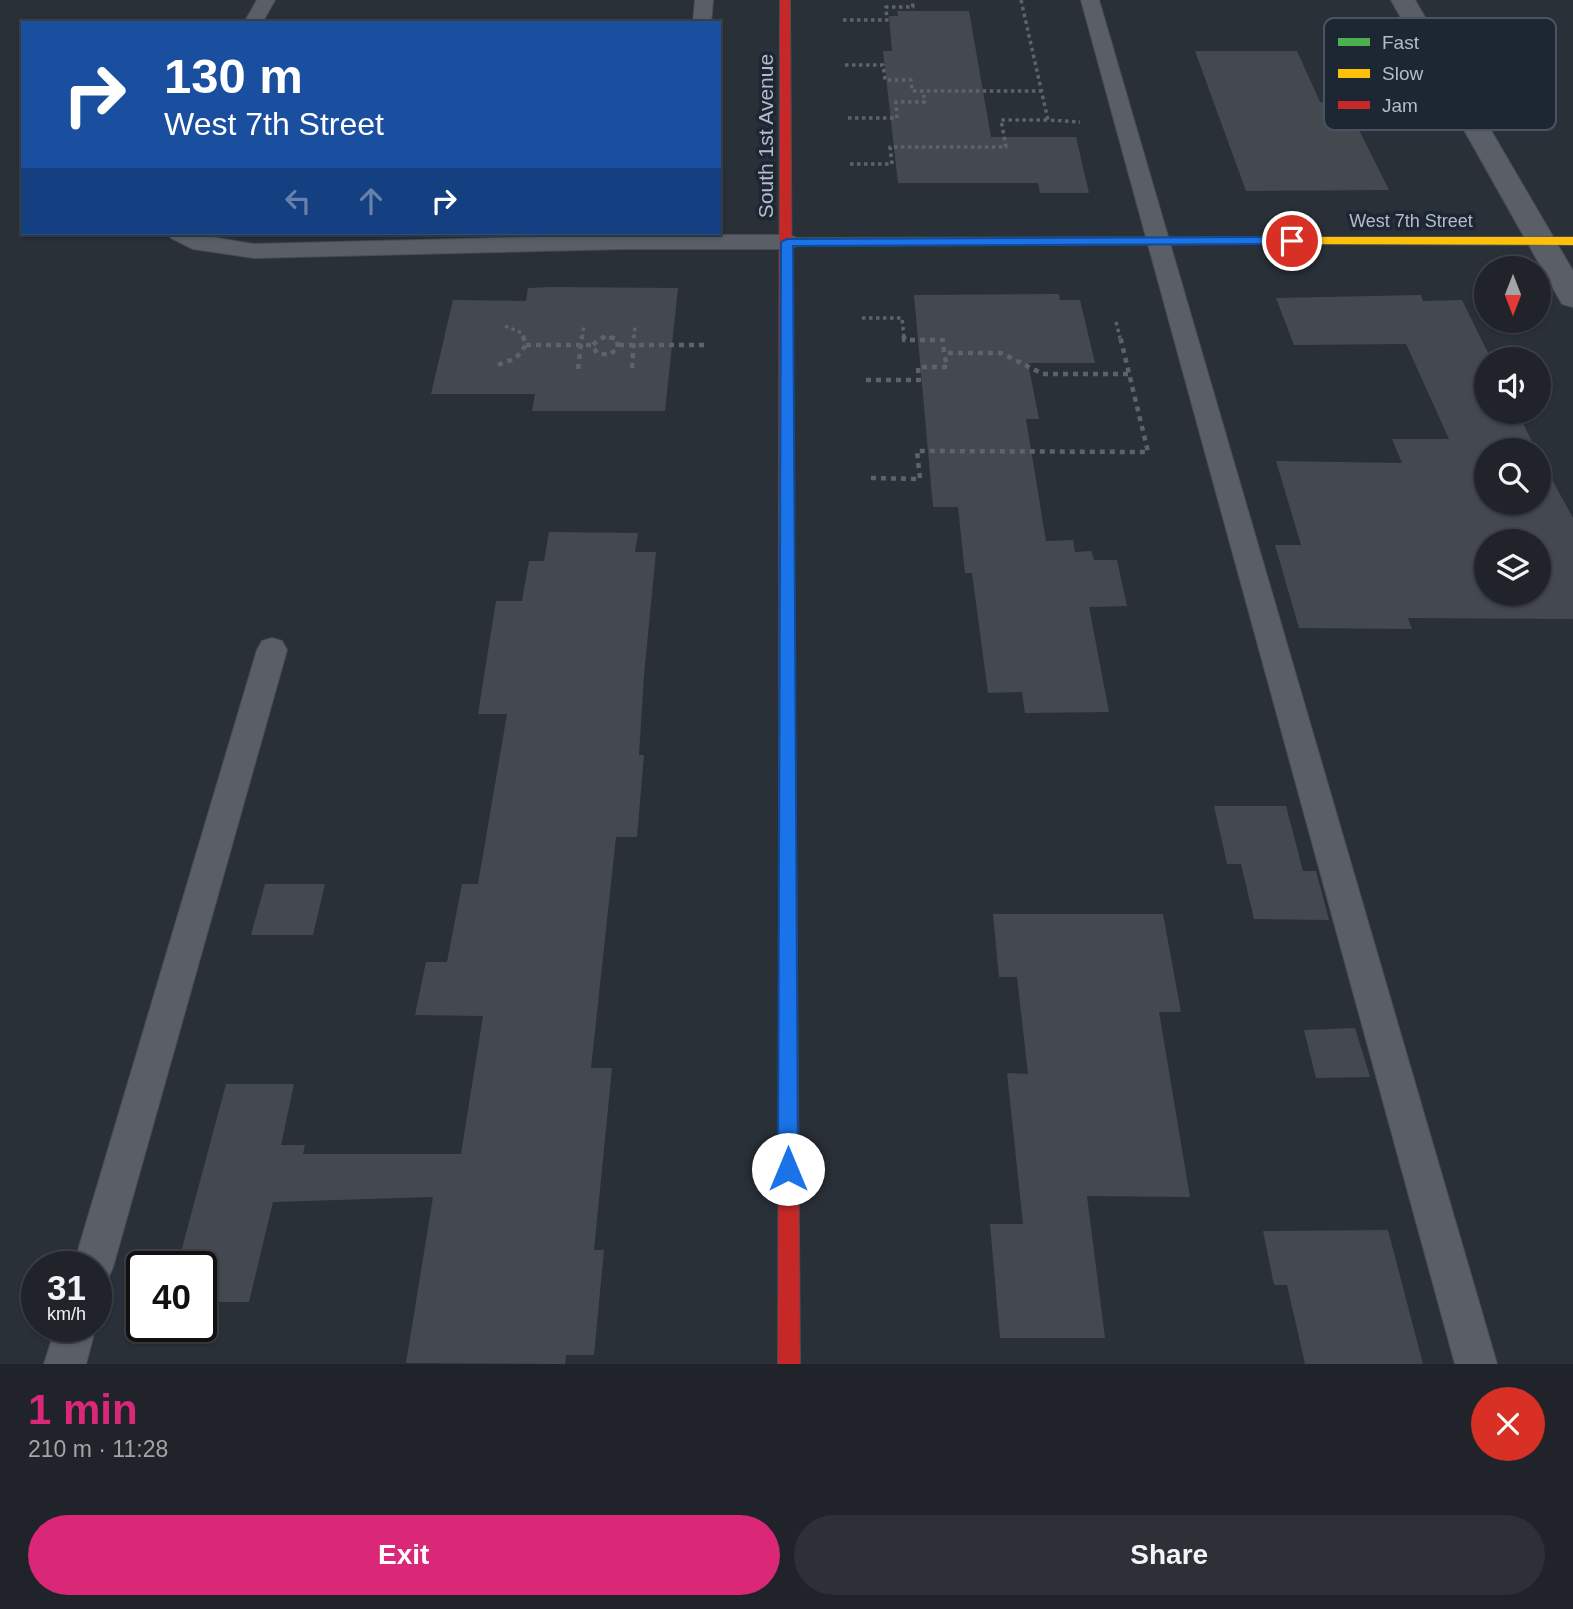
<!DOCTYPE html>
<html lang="en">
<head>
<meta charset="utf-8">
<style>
  :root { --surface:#20242a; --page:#2d3036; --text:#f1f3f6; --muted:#a2a4a8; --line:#3d4147; --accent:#db2777 }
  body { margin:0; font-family:Helvetica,sans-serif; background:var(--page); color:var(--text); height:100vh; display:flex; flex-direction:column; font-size:26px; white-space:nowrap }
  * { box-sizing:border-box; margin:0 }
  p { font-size:23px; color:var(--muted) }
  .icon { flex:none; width:38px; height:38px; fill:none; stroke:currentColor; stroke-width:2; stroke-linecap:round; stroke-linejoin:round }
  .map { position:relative; height:1364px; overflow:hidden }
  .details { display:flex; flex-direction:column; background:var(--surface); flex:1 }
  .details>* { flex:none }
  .banner { position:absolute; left:21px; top:21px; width:700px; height:214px; border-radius:0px; box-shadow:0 2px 5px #0004,0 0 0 2px var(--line); background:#1a4fa0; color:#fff; overflow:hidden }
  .needle { width:46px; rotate:180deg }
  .controls { position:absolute; left:1474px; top:256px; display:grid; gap:14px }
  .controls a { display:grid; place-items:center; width:77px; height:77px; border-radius:50%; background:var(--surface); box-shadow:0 2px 5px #0004,0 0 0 2px var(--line); font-size:35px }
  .speed { position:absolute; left:21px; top:1251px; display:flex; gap:14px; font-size:35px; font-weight:700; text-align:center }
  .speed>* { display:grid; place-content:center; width:91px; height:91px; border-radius:50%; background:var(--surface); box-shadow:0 2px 5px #0004,0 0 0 2px var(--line); line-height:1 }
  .speed small { font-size:18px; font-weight:400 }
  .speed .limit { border:4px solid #111; border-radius:10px; background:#fff; color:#111 }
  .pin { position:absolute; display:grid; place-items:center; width:60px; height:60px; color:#fff; margin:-30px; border:4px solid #fff; border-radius:50%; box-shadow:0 2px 7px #0007 }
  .me { position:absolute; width:77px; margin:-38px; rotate:0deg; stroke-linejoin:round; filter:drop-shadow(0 0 5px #0008) }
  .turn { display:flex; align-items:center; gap:24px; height:147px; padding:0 28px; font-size:32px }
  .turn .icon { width:91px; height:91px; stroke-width:2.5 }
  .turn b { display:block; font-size:49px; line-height:60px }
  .lanes { display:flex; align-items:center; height:66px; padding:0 28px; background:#0003; justify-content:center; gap:35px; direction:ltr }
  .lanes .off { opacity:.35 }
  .round { display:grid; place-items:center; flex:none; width:74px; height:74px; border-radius:37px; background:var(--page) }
  .headline { display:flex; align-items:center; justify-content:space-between; height:119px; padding:0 28px }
  h1 { font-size:42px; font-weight:600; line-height:52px; color:var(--accent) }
  .action { display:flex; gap:14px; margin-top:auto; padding:14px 28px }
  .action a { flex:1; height:80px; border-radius:42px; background:var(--accent); color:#fff; font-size:28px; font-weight:600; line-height:80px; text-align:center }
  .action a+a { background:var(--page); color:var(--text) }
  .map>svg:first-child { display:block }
  .building { fill:#444950; fill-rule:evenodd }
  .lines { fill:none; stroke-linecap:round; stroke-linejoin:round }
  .lane-casing { stroke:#484c53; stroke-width:2 }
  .street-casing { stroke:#484c53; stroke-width:2 }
  .fast-casing { stroke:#484c53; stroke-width:2 }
  .slow-casing { stroke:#484c53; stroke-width:2 }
  .jam-casing { stroke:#484c53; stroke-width:2 }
  .path-far1 { stroke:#5d636a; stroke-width:3.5; stroke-dasharray:3.5 3.5; stroke-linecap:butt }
  .path { stroke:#5d636a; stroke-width:4.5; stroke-dasharray:5 5; stroke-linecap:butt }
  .lane { fill:#5a5e66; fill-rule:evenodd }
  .street { fill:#5a5e66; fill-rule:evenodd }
  .fast { fill:#4caf50; fill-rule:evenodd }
  .slow { fill:#ffc107; fill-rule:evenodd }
  .jam { fill:#c62828; fill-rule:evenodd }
  .route { fill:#1a73e8; stroke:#114b97; stroke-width:2 }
  .labels { text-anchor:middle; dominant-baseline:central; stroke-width:7; stroke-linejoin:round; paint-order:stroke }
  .far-street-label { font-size:18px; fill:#b4bcc9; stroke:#1d2633 }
  .street-label { font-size:21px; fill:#b4bcc9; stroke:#1d2633 }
  .key { fill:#1d2633; stroke:#4a5360; stroke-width:2 }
  .key-label { font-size:19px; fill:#b4bcc9 }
</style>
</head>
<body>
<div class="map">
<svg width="1573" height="1364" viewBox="0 0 1573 1364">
  <rect width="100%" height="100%" fill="#2a3038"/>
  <g class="building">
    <polygon points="897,11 969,11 991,137 1076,137 1089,193 1040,193 1038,183 898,183 883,51 892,51 889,16 898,16"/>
    <polygon points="1195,51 1297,51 1320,102 1346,104 1389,190 1246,191"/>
    <polygon points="551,287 678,288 665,411 532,411 535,394 431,394 453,300 526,301 528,288"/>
    <polygon points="1059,294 1060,300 1080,300 1095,363 1028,363 1039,419 1026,419 1046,541 1073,540 1075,552 1091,551 1094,560 1117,560 1127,606 1089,607 1109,712 1025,713 1022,692 988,693 972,573 965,573 958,507 933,507 914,295"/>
    <path d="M1421 295 1423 301 1462 300 1491 359H1486V411H1517L1536 450H1486V502H1538V454L1573 518V619L1408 618 1412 629 1299 628 1275 545H1301L1276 461 1402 463 1392 439H1449L1406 344 1294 345 1276 298ZM1486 541H1538V593H1486Z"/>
    <polygon points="549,532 638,533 635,552 656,552 644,675 639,755 644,755 637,837 616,837 591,1068 612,1068 594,1250 604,1250 594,1355 566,1355 565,1364 406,1363 433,1197 273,1202 249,1302 201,1302 201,1267 177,1267 226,1084 294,1084 281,1145 305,1145 303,1154 461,1154 483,1016 415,1015 426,962 447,962 462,884 478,884 507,714 478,714 496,601 522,601 529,561 544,561"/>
    <polygon points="1214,806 1286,806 1303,871 1316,871 1329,920 1254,919 1241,864 1227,864"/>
    <polygon points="265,884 325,884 313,935 251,935"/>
    <polygon points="993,914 1163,914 1181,1012 1159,1012 1190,1197 1087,1196 1105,1338 1000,1338 990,1224 1023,1224 1007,1073 1028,1074 1017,977 999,977"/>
    <polygon points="1355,1028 1370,1077 1316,1078 1304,1030"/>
    <polygon points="1388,1230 1423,1364 1305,1364 1287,1285 1274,1285 1263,1231"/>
  </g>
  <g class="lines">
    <g class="lane-casing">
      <g id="lane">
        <polygon points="257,0 275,0 262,23 244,23"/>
        <polygon points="695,0 713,0 711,23 693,23"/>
        <polygon points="1081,0 1099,0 1497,1364 1455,1364"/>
        <path d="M168 233C197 232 225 240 254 244L622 235H787L795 237 798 242 795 247 787 249H622L254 258 193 249 171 238Z"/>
        <polygon points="272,638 282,641 287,650 113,1267 107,1281 96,1285 96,1267 73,1267 257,650 262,641"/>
        <polygon points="56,1326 96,1326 86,1364 44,1364"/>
      </g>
    </g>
    <g class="street-casing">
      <polygon id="street" points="1391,0 1415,0 1573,271 1573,307 1562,304 1558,297"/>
    </g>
    <g class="fast-casing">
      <g id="fast">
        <polygon points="1294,237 1300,241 1298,244 787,246 781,242 787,238"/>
        <polygon points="786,494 793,499 797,957 794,963 788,966 782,963 779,957 779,499"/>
      </g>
    </g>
    <g class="slow-casing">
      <polygon id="slow" points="1294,237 1573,237 1573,245 1290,244 1288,241"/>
    </g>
    <g class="jam-casing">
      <g id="jam">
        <polygon points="780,0 790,0 793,499 786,504 779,499"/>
        <polygon points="788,948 794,951 797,957 800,1364 778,1364 779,957 782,951"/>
      </g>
    </g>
    <g class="path-far1">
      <polyline points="1021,0 1048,120 1080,122"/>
      <polyline points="843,20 887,20 886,7 913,7 912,0"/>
      <polyline points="845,65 883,65 885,80 911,80 912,91 1042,91"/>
      <polyline points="848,118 897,118 896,102 925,102 923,91"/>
      <polyline points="850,164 892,164 890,147 1006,147 1001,120 1048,120"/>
      <polyline points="862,318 902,318 904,338"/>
      <polyline points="1116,322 1120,338"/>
      <polyline points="505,326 522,333 524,338"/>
      <polyline points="582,338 584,325"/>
      <polyline points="602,338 613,338"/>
      <polyline points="634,338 635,326"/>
    </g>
    <g class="path">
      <polyline points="605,336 592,345 597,353 609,355 618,348 617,339 606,336"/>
      <polyline points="904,336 904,340 943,340 944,353 1001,353 1043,374 1129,374"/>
      <polyline points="526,345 592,345"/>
      <polyline points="619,345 706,345"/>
      <polyline points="498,365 516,358 526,345 523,336"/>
      <polyline points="632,368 634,336"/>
      <polyline points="578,369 582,336"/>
      <polyline points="866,380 919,380 918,367 947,367 944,353"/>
      <polyline points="871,478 920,479 917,451 1148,452 1120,336"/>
    </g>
    <use href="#lane" class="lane"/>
    <use href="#street" class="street"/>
    <use href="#fast" class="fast"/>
    <use href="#slow" class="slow"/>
    <use href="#jam" class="jam"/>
  </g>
  <polygon class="route" points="1292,237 1296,238 1296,244 793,246 798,1169 795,1176 788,1179 781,1176 778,1169 781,242 787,239"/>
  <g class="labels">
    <g class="far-street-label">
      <text x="1411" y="221">West 7th Street</text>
    </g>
    <g class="street-label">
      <text transform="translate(765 136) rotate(-90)">South 1st Avenue</text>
    </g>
  </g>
  <rect x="1324" y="18" width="232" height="112" rx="10" class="key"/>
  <rect x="1338" y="38" width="32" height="8" fill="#4caf50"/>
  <rect x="1338" y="69" width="32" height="9" fill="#ffc107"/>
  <rect x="1338" y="101" width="32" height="8" fill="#c62828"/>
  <g class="key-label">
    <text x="1382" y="49">Fast</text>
    <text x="1382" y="80">Slow</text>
    <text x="1382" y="112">Jam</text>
  </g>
</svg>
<div class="controls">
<a><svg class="needle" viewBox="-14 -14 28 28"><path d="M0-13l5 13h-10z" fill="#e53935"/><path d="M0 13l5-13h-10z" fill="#a2a4a8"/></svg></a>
<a><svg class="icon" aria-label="sound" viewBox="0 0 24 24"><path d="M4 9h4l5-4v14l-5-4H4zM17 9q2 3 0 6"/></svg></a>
<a><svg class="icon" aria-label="search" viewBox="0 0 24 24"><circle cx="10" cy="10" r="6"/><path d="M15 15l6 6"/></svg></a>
<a><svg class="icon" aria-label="layers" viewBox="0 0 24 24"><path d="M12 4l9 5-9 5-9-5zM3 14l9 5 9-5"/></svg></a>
</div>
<div class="speed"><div>31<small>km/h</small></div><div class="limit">40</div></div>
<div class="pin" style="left:1292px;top:241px;background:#d93025"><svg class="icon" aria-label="arrive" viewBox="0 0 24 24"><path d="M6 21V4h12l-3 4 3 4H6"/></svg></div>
<svg class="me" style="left:788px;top:1169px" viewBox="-20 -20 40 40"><circle r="19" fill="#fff"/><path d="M0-13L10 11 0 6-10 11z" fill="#1a73e8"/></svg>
<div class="banner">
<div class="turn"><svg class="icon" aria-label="right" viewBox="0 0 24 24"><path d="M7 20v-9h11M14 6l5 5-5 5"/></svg><div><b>130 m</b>West 7th Street</div></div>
<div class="lanes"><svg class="icon off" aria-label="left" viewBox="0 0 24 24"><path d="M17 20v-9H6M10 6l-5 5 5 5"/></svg><svg class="icon off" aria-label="ahead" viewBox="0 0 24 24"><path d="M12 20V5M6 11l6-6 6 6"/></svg><svg class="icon" aria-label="right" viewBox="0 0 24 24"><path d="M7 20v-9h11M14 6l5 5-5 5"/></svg></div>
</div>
</div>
<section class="details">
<div class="headline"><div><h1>1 min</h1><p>210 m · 11:28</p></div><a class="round" style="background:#d93025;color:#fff"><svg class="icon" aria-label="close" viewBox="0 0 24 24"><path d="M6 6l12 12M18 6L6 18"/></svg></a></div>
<div class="action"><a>Exit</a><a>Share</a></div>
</section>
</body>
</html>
